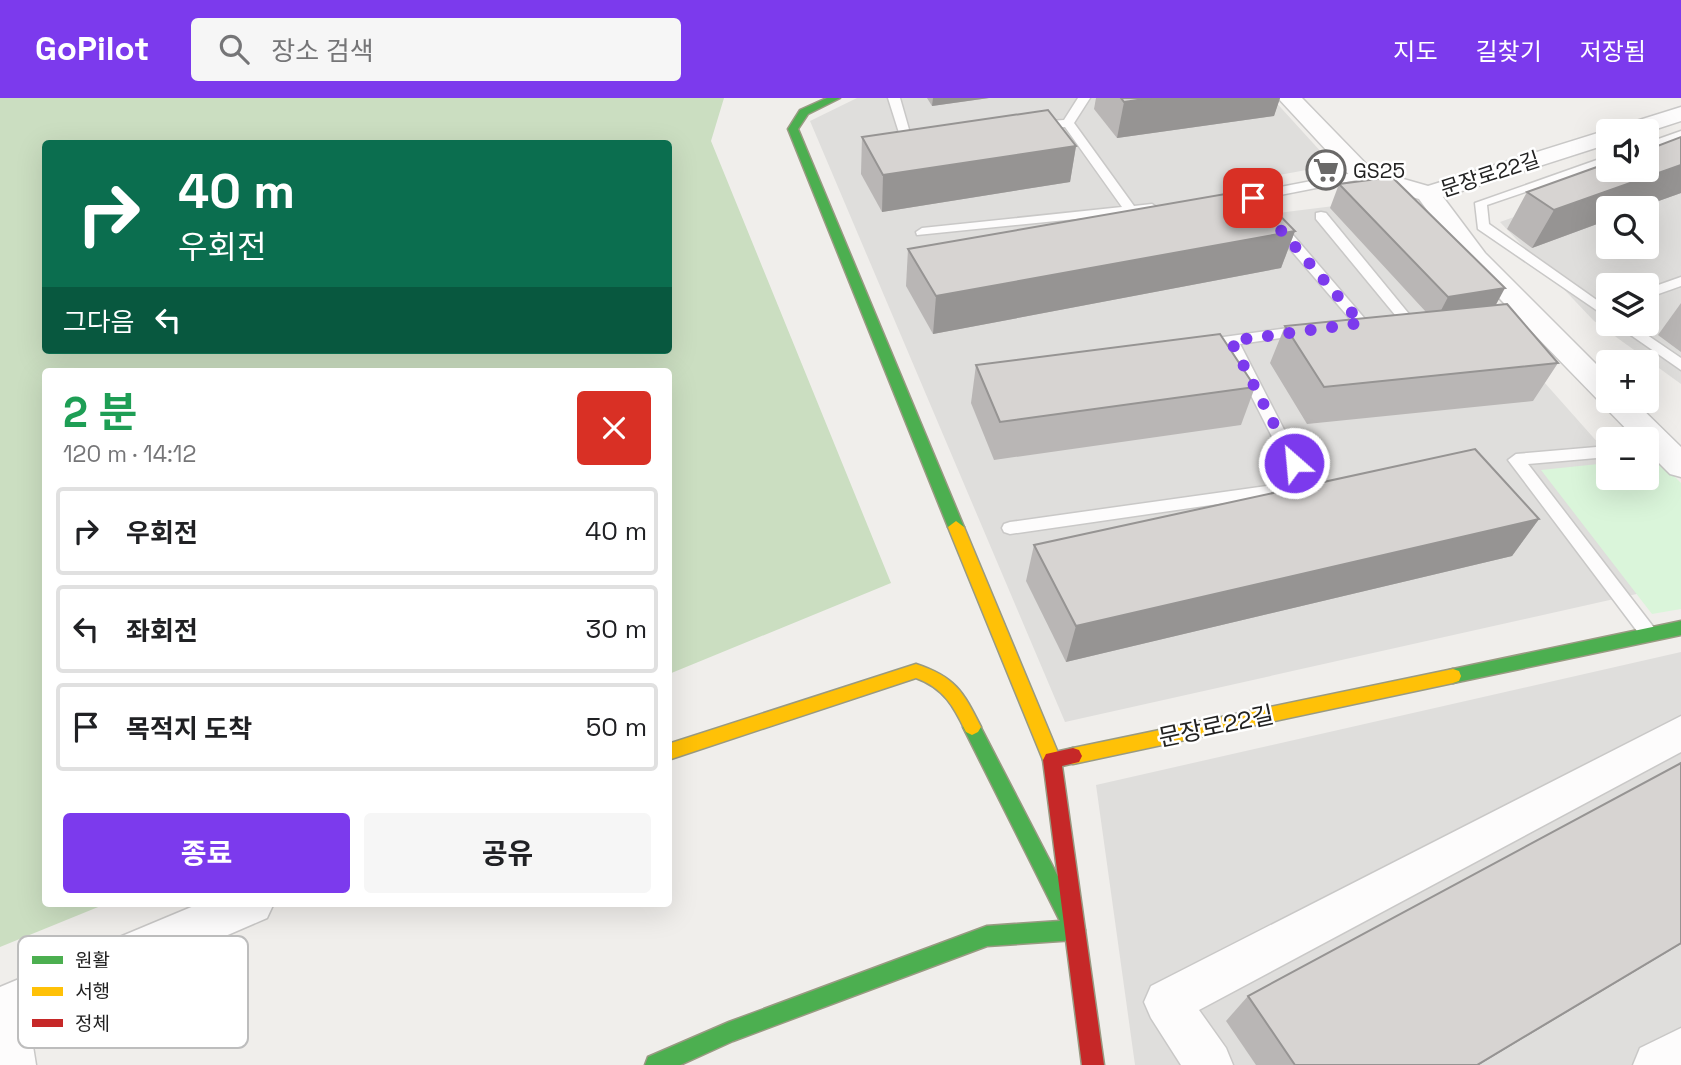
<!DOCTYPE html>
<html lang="ko">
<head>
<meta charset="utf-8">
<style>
  :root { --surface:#fff; --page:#f6f6f6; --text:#202124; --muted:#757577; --line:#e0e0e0; --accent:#7c3aed }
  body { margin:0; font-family:"Space Grotesk","Noto Sans KR",sans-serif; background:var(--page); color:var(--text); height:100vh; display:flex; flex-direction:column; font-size:26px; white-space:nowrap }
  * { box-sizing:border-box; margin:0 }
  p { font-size:23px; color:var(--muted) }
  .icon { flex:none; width:38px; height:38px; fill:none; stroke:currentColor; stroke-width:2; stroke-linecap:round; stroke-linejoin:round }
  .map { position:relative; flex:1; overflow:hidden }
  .sheet { position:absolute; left:42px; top:270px; width:630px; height:539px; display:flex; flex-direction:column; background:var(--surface); border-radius:7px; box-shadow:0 7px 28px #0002 }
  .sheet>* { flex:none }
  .banner { position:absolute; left:42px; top:42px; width:630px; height:214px; border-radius:7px; box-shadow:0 7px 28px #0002; background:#0b6e4f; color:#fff; overflow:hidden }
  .fabs { position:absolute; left:1596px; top:21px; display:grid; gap:14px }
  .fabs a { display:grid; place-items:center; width:63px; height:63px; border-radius:7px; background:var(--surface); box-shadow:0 7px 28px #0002; font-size:35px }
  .pin { position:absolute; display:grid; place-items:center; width:60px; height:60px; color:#fff; margin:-30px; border-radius:14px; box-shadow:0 4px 10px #0006 }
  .me { position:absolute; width:77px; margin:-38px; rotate:333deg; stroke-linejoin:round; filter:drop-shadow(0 0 5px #0008) }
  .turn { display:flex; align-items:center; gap:24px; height:147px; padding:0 21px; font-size:32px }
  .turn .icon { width:91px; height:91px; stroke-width:2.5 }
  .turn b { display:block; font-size:49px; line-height:60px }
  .then { display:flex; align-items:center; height:66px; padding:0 21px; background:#0003; gap:14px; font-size:26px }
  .round { display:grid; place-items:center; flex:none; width:74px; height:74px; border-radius:7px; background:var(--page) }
  .headline { display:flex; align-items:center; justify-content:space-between; height:119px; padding:0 21px }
  h1 { font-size:42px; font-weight:700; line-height:52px; color:#1e9e55 }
  .cta { display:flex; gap:14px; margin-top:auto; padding:14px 21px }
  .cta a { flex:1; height:80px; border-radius:7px; background:var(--accent); color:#fff; font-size:28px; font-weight:700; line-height:80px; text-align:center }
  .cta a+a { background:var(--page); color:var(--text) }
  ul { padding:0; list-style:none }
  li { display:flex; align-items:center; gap:21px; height:88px; margin:0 14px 10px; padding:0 7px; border:4px solid var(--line); border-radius:7px }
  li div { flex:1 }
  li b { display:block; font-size:26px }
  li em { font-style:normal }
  header { display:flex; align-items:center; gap:42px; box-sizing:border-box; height:98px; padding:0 35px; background:var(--accent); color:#fff }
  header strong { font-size:33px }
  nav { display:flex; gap:38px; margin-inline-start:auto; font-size:24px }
  .search { width:490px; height:63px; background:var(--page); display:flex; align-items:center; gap:18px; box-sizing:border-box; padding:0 24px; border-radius:7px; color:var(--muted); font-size:26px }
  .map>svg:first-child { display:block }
  .residential { fill:#dfdedc; fill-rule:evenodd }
  .forest { fill:#cbdec1; fill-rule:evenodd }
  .park { fill:#daf5da }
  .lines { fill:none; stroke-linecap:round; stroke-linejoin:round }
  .lane-casing { stroke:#c9c8c7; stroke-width:3 }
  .street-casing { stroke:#c9c8c7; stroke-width:3 }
  .fast-casing { stroke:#999a82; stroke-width:3 }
  .slow-casing { stroke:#999a82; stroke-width:3 }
  .jam-casing { stroke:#999a82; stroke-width:3 }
  .lane { fill:#fdfcfc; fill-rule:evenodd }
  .street { fill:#fdfcfc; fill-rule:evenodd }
  .fast { fill:#4caf50; fill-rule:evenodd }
  .slow { fill:#ffc107; fill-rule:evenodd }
  .jam { fill:#c62828; fill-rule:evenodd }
  .wall { fill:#b9b6b5 }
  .shaded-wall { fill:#969493 }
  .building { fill:#d7d4d2; stroke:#969493; stroke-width:2 }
  .route { stroke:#7c3aed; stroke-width:12; stroke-dasharray:0 21.6 }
  .labels { text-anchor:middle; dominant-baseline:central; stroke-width:5; stroke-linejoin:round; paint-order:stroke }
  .far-poi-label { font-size:21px; fill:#222; stroke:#fff; text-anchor:start }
  .far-street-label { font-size:21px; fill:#222; stroke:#fff }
  .street-label { font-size:24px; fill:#222; stroke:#fff }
  .key { fill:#fff; stroke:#bdbdbd; stroke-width:2 }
  .key-label { font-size:19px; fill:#222 }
</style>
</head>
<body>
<header>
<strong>GoPilot</strong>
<div class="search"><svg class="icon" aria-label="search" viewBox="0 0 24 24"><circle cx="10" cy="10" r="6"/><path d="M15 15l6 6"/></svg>장소 검색</div>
<nav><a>지도</a><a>길찾기</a><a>저장됨</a></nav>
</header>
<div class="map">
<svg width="1681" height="967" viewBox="0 0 1681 967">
  <rect width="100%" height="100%" fill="#f0eeeb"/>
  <g class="residential">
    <polygon points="857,0 1272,0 1333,67 1232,86 1254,118 1382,102 1608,356 1608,380 1681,486 1065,624 810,23"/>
    <path d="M1681 60V286L1594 223 1500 124ZM1608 110H1647V149H1608ZM1608 187H1647V226H1608Z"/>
    <polygon points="1681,554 1681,967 1135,967 1096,687"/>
  </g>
  <path class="forest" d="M0 0H724L711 43 891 485 669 576 668 273H46V805H108L0 849ZM46 46H668V252H46Z"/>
  <polygon class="park" points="1656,360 1681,385 1681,511 1652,516 1541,372 1608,365 1608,380 1647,380 1647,361"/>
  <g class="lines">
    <g class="lane-casing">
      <g id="lane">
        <polygon points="888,0 900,0 910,35 928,35 928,39 901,41"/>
        <polygon points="1078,0 1090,0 1074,25 1134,108 1152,106 1158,110 1156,113 917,137 916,134 922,130 1122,109 1065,29 1035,30 1029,27 1035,24 1064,22"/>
        <polygon points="1681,33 1681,41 1647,53 1647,45"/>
        <polygon points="1608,58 1608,66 1487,107 1489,126 1608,210 1608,220 1478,131 1475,105"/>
        <polygon points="1363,73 1369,77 1367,80 1239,105 1233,101 1239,97"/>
        <polygon points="1321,114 1326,115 1418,227 1424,228 1424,234 1410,235 1316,121 1316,115"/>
        <polygon points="1276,122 1281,123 1366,222 1366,228 1339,230 1339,224 1351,222 1271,129 1270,126"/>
        <polygon points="1681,179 1681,188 1647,200 1647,191"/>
        <polygon points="1615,226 1631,226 1681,260 1681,272"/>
        <polygon points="1303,228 1308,230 1308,236 1240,246 1310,382 1322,383 1324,387 1322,391 1010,436 1004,434 1002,430 1004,426 1010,424 1295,384 1226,248 1202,252 1195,247 1202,242"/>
        <polygon points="1608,348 1608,359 1528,366 1655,531 1658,536 1655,541 1643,541 1508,362 1516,356"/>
      </g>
    </g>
    <g class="street-casing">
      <g id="street">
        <polygon points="1278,0 1302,0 1372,72 1428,88 1681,9 1681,23 1647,34 1608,33 1608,46 1443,99 1485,155 1608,278 1608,303 1634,303 1681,349 1681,379 1670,376 1647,353 1647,341 1636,341 1467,167 1419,101 1354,82"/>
        <polygon points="1681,618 1681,654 1199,912 1226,950 1233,967 1181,967 1151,920 1144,904 1151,888"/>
        <polygon points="201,805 274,805 267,820 29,923 36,967 0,967 0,889"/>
        <polygon points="1681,930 1681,967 1633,967 1640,950"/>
      </g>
    </g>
    <g class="fast-casing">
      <g id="fast">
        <polygon points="827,0 840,0 808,16 798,31 964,429 956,435 948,429 788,31 800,12"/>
        <polygon points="1681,523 1681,537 1453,585 1447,583 1445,578 1447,573 1453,571"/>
        <polygon points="972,621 978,624 1082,825 1085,832 1082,839 1075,842 987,848 733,943 680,967 645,967 648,959 729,924 987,828 1060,823 963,629 966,624"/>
      </g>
    </g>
    <g class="slow-casing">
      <g id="slow">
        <polygon points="956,423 964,429 1061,662 1058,668 1052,670 1046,668 1043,662 948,429"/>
        <path d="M916 566C955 579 963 593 981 629L978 634 972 637 966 634C954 609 944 590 916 580L668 662V646Z"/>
        <polygon points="1453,571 1459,573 1461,578 1459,583 1453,585 1073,666 1067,664 1064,658 1067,652 1073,650"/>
      </g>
    </g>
    <g class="jam-casing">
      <polygon id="jam" points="1073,650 1079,652 1082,658 1079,664 1062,668 1104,967 1082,967 1043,662 1046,656"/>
    </g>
    <use href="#lane" class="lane"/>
    <use href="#street" class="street"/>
    <use href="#fast" class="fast"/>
    <use href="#slow" class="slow"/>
    <use href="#jam" class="jam"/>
  </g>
  <g class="wall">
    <polygon points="927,0 989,0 932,8"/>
    <polygon points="1096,0 1280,0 1274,18 1117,40 1094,11"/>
    <polygon points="862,39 1076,48 1070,84 882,114 861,76"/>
    <polygon points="1339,86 1496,207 1558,265 1533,303 1307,326 1270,265 1285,228 1426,214 1330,110"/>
    <polygon points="1527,94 1681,95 1639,110 1608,110 1608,122 1532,150 1507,131"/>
    <polygon points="1295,133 1281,170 933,236 906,188 908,151"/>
    <polygon points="1681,205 1681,254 1658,237"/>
    <polygon points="976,267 1255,289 1241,327 994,362 971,305"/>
    <polygon points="1539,421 1512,458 1066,564 1026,483 1034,447"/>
    <polygon points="1248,898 1479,967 1256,967 1226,923"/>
  </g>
  <g class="shaded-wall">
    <polygon points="933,0 989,0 932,8"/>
    <polygon points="1151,0 1280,0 1274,18 1117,40 1124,4"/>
    <polygon points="1076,48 1070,84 882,114 883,77"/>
    <polygon points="1681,67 1681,95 1639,110 1608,110 1608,122 1532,150 1554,112"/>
    <polygon points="1295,133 1281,170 933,236 936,198"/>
    <polygon points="1505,190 1492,214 1435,224 1448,199"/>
    <polygon points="1539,421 1512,458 1066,564 1076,528"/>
    <polygon points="1681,845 1681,846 1479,967 1477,967"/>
  </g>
  <g class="building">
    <polygon points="1121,0 1151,0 1124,4"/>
    <polygon points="1048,12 1076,48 883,77 862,39"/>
    <polygon points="1681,39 1681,67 1554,112 1527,94 1608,65 1608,72 1647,72 1647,52"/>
    <polygon points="1392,79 1505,190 1448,199 1339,86"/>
    <polygon points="1254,91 1295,133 936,198 908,151"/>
    <polygon points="1507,206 1558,265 1324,289 1285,228"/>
    <polygon points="1220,236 1255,289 1000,324 976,267"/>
    <polygon points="1475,351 1539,421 1076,528 1034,447"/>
    <polygon points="1681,665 1681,845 1477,967 1295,967 1248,898"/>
  </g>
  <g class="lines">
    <polyline class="route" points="1253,100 1361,225 1231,243 1294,365"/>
  </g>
  <defs>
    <g id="supermarket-ring" transform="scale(2.0125)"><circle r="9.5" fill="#fff" stroke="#6a6968" stroke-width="1.5"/><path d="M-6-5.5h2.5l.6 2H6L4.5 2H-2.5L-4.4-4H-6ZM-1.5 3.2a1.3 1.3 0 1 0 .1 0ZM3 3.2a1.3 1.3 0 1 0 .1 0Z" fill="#6a6968"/></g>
  </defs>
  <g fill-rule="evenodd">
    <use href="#supermarket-ring" x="1326" y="72"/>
  </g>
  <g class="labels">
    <g class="far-poi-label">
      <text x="1353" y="72">GS25</text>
    </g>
    <g class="far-street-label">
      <text transform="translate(1490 76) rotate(-18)">문장로22길</text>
    </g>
    <g class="street-label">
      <text transform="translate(1216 628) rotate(-12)">문장로22길</text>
    </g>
  </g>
  <rect x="18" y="838" width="230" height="112" rx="10" class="key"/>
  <rect x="32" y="858" width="31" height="8" fill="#4caf50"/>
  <rect x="32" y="889" width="31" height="9" fill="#ffc107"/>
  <rect x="32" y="921" width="31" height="8" fill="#c62828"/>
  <g class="key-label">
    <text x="75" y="869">원활</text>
    <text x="75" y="900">서행</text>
    <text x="75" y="932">정체</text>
  </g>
</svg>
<div class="fabs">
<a><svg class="icon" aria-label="sound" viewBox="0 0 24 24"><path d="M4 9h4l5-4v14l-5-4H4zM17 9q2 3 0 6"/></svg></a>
<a><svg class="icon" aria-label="search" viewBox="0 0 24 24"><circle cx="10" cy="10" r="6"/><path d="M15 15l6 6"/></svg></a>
<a><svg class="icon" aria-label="layers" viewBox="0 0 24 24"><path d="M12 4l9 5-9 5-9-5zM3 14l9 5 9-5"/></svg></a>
<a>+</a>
<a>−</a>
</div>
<div class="pin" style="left:1253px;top:100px;background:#d93025"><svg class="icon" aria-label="arrive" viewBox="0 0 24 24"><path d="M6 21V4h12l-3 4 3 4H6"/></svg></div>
<svg class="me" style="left:1294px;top:365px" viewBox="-20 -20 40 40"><circle r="17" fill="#7c3aed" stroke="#fff" stroke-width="3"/><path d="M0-11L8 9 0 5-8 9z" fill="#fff"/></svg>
<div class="banner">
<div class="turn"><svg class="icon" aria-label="right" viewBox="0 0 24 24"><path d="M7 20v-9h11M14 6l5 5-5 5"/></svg><div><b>40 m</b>우회전</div></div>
<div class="then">그다음<svg class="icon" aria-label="left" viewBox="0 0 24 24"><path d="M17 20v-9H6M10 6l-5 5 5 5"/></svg></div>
</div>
<section class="sheet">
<div class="headline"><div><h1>2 분</h1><p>120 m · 14:12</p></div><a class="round" style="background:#d93025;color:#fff"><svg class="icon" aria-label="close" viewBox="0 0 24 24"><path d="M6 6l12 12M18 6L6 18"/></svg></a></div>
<ul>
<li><svg class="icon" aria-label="right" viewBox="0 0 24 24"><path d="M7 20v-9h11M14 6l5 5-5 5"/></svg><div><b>우회전</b></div><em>40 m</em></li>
<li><svg class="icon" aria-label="left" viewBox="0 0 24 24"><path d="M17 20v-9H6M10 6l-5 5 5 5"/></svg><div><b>좌회전</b></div><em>30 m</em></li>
<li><svg class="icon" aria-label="arrive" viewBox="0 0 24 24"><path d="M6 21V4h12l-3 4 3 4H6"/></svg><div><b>목적지 도착</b></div><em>50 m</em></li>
</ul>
<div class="cta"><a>종료</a><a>공유</a></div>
</section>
</div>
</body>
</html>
